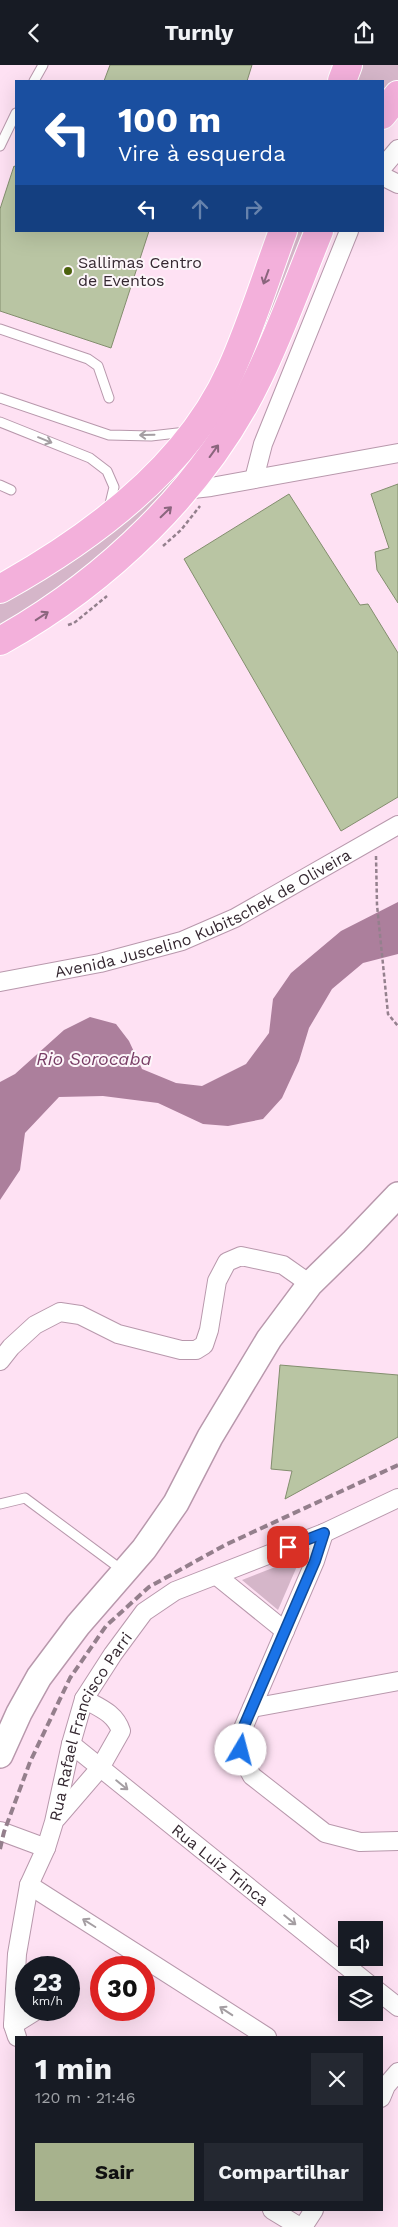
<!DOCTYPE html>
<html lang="pt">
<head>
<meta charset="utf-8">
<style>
  :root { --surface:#171b24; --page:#242831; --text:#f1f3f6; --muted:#9ea1a6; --accent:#a7b28d }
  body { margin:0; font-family:"Work Sans",sans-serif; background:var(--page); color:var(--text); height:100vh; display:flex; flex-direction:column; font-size:19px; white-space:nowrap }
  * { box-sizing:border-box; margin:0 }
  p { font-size:16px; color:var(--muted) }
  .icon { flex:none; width:28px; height:28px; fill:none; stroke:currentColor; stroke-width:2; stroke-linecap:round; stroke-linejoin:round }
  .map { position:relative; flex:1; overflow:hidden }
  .panel { position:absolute; left:15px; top:1971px; width:368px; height:175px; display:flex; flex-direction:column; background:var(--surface); border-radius:0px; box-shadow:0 5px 20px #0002 }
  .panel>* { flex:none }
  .banner { position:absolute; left:15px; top:15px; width:369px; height:152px; border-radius:0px; box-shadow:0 5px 20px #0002; background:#1a4fa0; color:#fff; overflow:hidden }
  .buttons { position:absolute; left:338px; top:1856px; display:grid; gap:10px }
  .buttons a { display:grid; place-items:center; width:45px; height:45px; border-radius:0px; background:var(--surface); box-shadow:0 5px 20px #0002; font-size:25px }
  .speed { position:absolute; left:15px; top:1891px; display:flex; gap:10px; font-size:25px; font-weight:700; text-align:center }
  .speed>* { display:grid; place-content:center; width:65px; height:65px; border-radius:50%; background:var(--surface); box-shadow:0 5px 20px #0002; line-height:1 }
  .speed small { font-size:12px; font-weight:400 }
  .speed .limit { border:8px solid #d22; background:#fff; color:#111 }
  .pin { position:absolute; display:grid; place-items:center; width:42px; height:42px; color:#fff; margin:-21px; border-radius:10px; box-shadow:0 2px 8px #0006 }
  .me { position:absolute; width:55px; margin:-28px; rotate:8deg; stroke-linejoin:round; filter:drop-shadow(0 0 4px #0008) }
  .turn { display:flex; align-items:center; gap:18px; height:105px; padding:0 20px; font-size:22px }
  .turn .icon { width:65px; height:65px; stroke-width:2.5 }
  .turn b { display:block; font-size:35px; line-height:42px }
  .lanes { display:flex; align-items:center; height:48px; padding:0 20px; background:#0003; justify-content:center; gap:25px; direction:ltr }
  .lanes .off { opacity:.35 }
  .round { display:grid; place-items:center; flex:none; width:52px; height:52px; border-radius:0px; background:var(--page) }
  .overview { display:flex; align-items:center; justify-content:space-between; height:85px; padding:0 20px }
  h1 { font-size:30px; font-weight:700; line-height:38px }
  .primary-button { display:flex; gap:10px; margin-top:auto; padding:10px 20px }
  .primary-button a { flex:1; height:58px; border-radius:0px; background:var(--accent); color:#111; font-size:20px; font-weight:700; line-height:58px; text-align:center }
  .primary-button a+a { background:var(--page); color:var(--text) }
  header { display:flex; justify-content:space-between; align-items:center; height:65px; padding:0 20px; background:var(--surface); font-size:22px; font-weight:700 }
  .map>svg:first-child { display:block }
  .green { fill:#d5b6c9 }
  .water { fill:#ac7f9c }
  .building { fill:#b9c5a3; stroke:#838e6e }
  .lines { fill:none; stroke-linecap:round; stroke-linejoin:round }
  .lane-casing { stroke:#b898ac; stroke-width:11 }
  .street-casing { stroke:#b898ac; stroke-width:20 }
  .secondary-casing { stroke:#b898ac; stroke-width:28 }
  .highway-casing { stroke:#fff; stroke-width:30 }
  .path { stroke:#94808d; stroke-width:2.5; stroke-dasharray:4 2.5; stroke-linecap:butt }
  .lane { stroke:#fff; stroke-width:9 }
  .street { stroke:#fff; stroke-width:18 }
  .secondary { stroke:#fff; stroke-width:25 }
  .highway { stroke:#f3b0db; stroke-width:28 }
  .rail { stroke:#947f8c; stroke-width:4; stroke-dasharray:8 4; stroke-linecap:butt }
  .oneway { stroke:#8a657d }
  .oneway2 { stroke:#a49ea2 }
  .route-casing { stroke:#114b97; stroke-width:12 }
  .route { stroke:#1a73e8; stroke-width:9 }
  .poi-dot { fill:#4c620d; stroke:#fdf6fa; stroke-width:2 }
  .labels { text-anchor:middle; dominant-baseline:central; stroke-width:4; stroke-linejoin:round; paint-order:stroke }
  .poi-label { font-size:16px; fill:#352831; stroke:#fdf6fa; text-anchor:start }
  .street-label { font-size:16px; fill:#352831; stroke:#fdf6fa }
  .water-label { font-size:18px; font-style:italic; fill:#793e66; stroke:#fdf6fa }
</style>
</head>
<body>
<header><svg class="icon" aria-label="back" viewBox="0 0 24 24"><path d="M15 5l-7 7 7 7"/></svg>Turnly<svg class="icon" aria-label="share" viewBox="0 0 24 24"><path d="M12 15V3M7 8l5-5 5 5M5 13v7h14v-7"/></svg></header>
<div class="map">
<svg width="398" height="2162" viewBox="0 0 398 2162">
  <rect width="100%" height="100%" fill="#fee1f3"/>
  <g class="green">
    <polygon points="359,0 398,0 398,18 383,37 382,16 353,16"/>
    <polygon points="294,166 311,166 225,356 144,459 0,567 0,538 23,524 150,430"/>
    <polygon points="301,1492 278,1545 242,1515"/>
  </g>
  <polygon class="water" points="398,837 398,889 363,898 332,924 309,963 299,996 282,1033 263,1054 228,1061 203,1059 158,1038 103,1031 59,1032 25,1068 20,1105 0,1135 0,1017 15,1009 64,965 90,952 116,959 129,976 142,1004 176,1018 202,1021 246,999 269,968 273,934 291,908 341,866"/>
  <g class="building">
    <polygon points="110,0 252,0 247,16 104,16"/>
    <polygon points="14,101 16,102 16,166 149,166 111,283 0,246 0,144"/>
    <polygon points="398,419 398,538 377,505 375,487 389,483 371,429"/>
    <polygon points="289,429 360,540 368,539 398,588 398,732 341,766 184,494"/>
    <polygon points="280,1300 398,1310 398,1372 285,1434 292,1406 271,1404"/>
  </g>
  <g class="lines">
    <g class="lane-casing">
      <g id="lane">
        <polyline points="34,16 43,0"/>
        <polyline points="0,81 16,48"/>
        <polyline points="0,264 88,294 98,301 109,333"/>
        <polyline points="0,333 109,370 151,371 186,367"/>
        <polyline points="0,357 90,393 107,406 114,422 109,443"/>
        <polyline points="0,420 11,425"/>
        <polyline points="0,1439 25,1433 122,1505"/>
      </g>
    </g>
    <g class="street-casing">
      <g id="street">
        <polyline points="382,103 398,84"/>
        <polyline points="382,111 398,119"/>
        <polyline points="254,414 263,379 349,166"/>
        <polyline points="184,425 211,422 398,388"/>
        <path id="s1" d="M0 917 100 898 182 876 235 853 398 760"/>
        <polyline points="0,1296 11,1282 35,1260 60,1247 80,1250 118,1269 181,1285 196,1285 204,1280 209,1265 217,1216 227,1197 241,1191 283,1200 310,1219"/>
        <polyline points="324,1468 315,1496 238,1675 243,1695 252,1711 325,1768 360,1777 398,1776"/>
        <polyline points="217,1511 285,1566"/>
        <polyline points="252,1643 398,1616"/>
        <path id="s2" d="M71 1679 370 1920"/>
        <path d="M57 1753 100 1703 121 1666C115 1648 100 1643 84 1634"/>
        <polyline points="0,1766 46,1783"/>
        <polyline points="29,1820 267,1972"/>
        <polyline points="374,1923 398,1942"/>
        <polyline points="13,1960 37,1945"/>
        <path id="s3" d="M17 1972 13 1960 17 1889 29 1820 46 1783 54 1757 71 1679 84 1634 113 1589 144 1547 175 1526 324 1468 398 1433"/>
        <polyline points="381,2033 386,2021 398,2007"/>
        <polyline points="272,2145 300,2162"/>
        <polyline points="303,2162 314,2145"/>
      </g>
    </g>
    <g class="secondary-casing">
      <polyline id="secondary" points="0,1690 19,1648 39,1612 78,1560 144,1484 176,1438 210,1372 269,1274 310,1219 354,1176 398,1130"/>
    </g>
    <g class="highway-casing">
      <g id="highway">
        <polyline points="342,16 348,0"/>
        <polyline points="382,50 398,30"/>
        <path d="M0 524C90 474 188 402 231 305 251 261 266 212 283 166"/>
        <path d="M0 576C106 517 205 423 258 313 281 266 299 215 319 166"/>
      </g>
    </g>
    <g class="path">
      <polyline points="163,481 181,465 200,441"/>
      <polyline points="68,560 74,558 107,531"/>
      <polyline points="376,791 377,840 388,949 398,961"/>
    </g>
    <use href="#lane" class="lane"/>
    <use href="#street" class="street"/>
    <use href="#secondary" class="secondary"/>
    <use href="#highway" class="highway"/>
    <polyline class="rail" points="0,1784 4,1767 30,1697 70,1613 106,1561 149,1522 225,1480 398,1400"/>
  </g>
  <defs><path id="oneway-shaft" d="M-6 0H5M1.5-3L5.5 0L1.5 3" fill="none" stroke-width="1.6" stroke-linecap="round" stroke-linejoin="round" transform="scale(1.25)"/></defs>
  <g class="oneway">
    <use href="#oneway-shaft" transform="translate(266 212) rotate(110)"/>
    <use href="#oneway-shaft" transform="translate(214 386) rotate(-54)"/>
    <use href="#oneway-shaft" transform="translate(166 447) rotate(-44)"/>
    <use href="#oneway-shaft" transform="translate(42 551) rotate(-33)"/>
  </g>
  <g class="oneway2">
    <use href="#oneway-shaft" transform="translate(147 370) rotate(179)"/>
    <use href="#oneway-shaft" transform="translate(45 375) rotate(22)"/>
    <use href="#oneway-shaft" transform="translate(122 1720) rotate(39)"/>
    <use href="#oneway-shaft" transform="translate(290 1855) rotate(39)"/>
    <use href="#oneway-shaft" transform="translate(89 1858) rotate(-148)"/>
    <use href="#oneway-shaft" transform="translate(226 1946) rotate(-147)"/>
  </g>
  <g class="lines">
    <g class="route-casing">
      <polyline id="route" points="241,1685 238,1675 315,1496 324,1468 288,1482"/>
    </g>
    <use href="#route" class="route"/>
  </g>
  <circle class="poi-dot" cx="68" cy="206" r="5"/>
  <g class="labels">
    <g class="poi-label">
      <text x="78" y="197">Sallimas Centro<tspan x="78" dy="18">de Eventos</tspan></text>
    </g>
    <g class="street-label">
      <text stroke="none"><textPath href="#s1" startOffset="216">Avenida Juscelino Kubitschek de Oliveira</textPath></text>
      <text stroke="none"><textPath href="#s3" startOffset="325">Rua Rafael Francisco Parri</textPath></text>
      <text stroke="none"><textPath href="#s2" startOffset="192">Rua Luiz Trinca</textPath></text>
    </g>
    <g class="water-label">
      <text x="94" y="993">Rio Sorocaba</text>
    </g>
  </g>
</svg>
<div class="buttons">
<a><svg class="icon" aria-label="sound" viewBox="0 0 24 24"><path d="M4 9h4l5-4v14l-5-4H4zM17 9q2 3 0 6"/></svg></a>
<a><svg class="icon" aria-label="layers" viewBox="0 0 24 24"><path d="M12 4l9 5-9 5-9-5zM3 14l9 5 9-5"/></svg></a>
</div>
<div class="speed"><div>23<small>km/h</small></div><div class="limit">30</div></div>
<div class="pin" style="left:288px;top:1482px;background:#d93025"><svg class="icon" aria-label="arrive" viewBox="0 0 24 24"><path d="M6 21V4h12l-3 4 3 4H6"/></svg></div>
<svg class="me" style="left:241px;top:1685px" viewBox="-20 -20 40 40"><circle r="19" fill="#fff"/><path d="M0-13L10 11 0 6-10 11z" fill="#1a73e8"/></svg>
<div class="banner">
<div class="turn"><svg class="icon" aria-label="left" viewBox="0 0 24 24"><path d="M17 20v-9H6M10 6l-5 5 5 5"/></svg><div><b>100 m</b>Vire à esquerda</div></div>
<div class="lanes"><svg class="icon" aria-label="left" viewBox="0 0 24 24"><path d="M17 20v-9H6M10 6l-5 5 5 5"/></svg><svg class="icon off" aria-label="ahead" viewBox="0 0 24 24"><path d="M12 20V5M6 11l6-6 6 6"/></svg><svg class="icon off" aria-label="right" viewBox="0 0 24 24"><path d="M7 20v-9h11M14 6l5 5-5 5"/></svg></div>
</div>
<section class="panel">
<div class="overview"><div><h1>1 min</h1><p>120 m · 21:46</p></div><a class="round"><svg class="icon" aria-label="close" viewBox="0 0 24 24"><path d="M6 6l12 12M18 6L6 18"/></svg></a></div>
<div class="primary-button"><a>Sair</a><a>Compartilhar</a></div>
</section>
</div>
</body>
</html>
